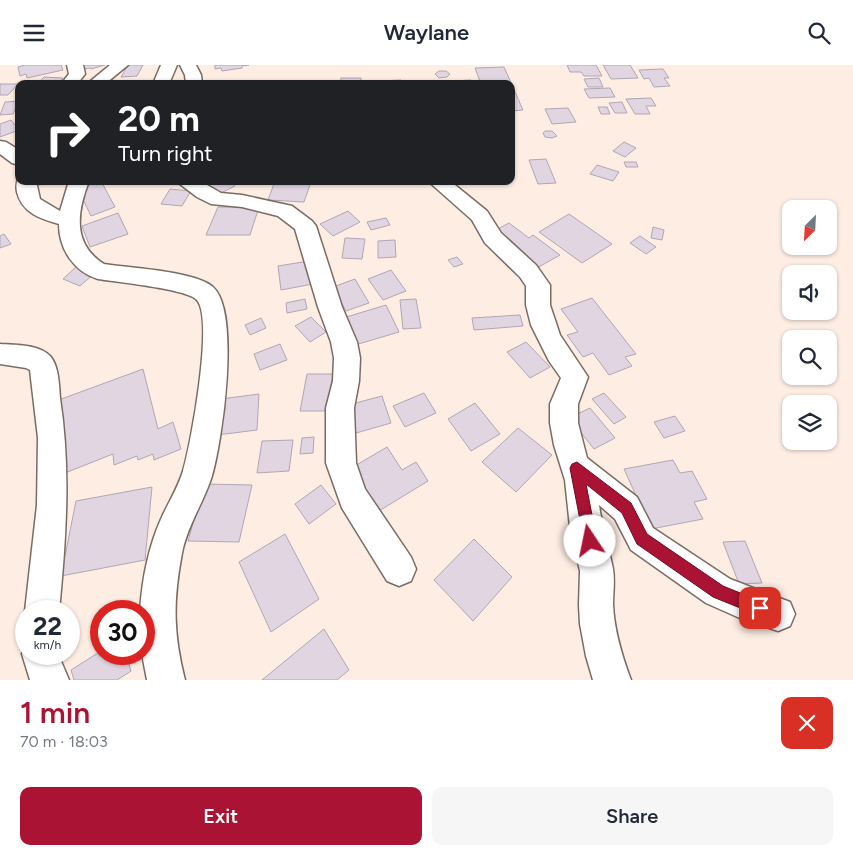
<!DOCTYPE html>
<html lang="en">
<head>
<meta charset="utf-8">
<style>
  :root { --surface:#fff; --page:#f6f6f7; --text:#1f2937; --muted:#747a83; --accent:#aa1333 }
  body { margin:0; font-family:Figtree,sans-serif; background:var(--page); color:var(--text); height:100vh; display:flex; flex-direction:column; font-size:19px; white-space:nowrap }
  * { box-sizing:border-box; margin:0 }
  p { font-size:16px; color:var(--muted) }
  .icon { flex:none; width:28px; height:28px; fill:none; stroke:currentColor; stroke-width:2; stroke-linecap:round; stroke-linejoin:round }
  .map { position:relative; height:615px; overflow:hidden }
  .drawer { display:flex; flex-direction:column; background:var(--surface); flex:1 }
  .drawer>* { flex:none }
  .banner { position:absolute; left:15px; top:15px; width:500px; height:105px; border-radius:10px; box-shadow:0 1px 4px #0004; background:#202124; color:#fff; overflow:hidden }
  .needle { width:32px; rotate:204deg }
  .buttons { position:absolute; left:782px; top:135px; display:grid; gap:10px }
  .buttons a { display:grid; place-items:center; width:55px; height:55px; border-radius:10px; background:var(--surface); box-shadow:0 1px 4px #0004; font-size:25px }
  .speed { position:absolute; left:15px; top:535px; display:flex; gap:10px; font-size:25px; font-weight:700; text-align:center }
  .speed>* { display:grid; place-content:center; width:65px; height:65px; border-radius:50%; background:var(--surface); box-shadow:0 1px 4px #0004; line-height:1 }
  .speed small { font-size:12px; font-weight:400 }
  .speed .limit { border:8px solid #d22; background:#fff; color:#111 }
  .pin { position:absolute; display:grid; place-items:center; width:42px; height:42px; color:#fff; margin:-21px; border-radius:10px; box-shadow:0 2px 8px #0006 }
  .me { position:absolute; width:55px; margin:-28px; rotate:349deg; stroke-linejoin:round; filter:drop-shadow(0 0 4px #0008) }
  .turn { display:flex; align-items:center; gap:18px; height:105px; padding:0 20px; font-size:22px }
  .turn .icon { width:65px; height:65px; stroke-width:2.5 }
  .turn b { display:block; font-size:35px; line-height:42px }
  .round { display:grid; place-items:center; flex:none; width:52px; height:52px; border-radius:10px; background:var(--page) }
  .head { display:flex; align-items:center; justify-content:space-between; height:85px; padding:0 20px }
  h1 { font-size:30px; font-weight:600; line-height:38px; color:var(--accent) }
  .cta { display:flex; gap:10px; margin-top:auto; padding:10px 20px }
  .cta a { flex:1; height:58px; border-radius:10px; background:var(--accent); color:#fff; font-size:20px; font-weight:600; line-height:58px; text-align:center }
  .cta a+a { background:var(--page); color:var(--text) }
  header { display:flex; justify-content:space-between; align-items:center; height:65px; padding:0 20px; background:var(--surface); font-size:22px; font-weight:600 }
  .map>svg:first-child { display:block }
  .building { fill:#e1d5e2; stroke:#b1a6b3 }
  .lines { fill:none; stroke-linecap:round; stroke-linejoin:round }
  .minor-casing { stroke:#796c63; stroke-width:3 }
  .minor { fill:#fff; fill-rule:evenodd }
  .route { fill:#aa1333; stroke:#6e0c21 }
</style>
</head>
<body>
<header><svg class="icon" aria-label="menu" viewBox="0 0 24 24"><path d="M4 6h16M4 12h16M4 18h16"/></svg>Waylane<svg class="icon" aria-label="search" viewBox="0 0 24 24"><circle cx="10" cy="10" r="6"/><path d="M15 15l6 6"/></svg></header>
<div class="map">
<svg width="853" height="615" viewBox="0 0 853 615">
  <rect width="100%" height="100%" fill="#feede3"/>
  <g class="building">
    <polygon points="25,0 61,0 63,5 27,13 26,9 20,11 18,2"/>
    <polygon points="83,0 105,0 91,4 91,3 84,4"/>
    <polygon points="128,0 143,0 137,11 121,12"/>
    <polygon points="215,0 249,0 242,1 242,3 222,6 221,3 215,4"/>
    <polygon points="567,0 596,0 602,11 584,11 581,7 570,7"/>
    <polygon points="603,0 630,0 638,13 611,14"/>
    <polygon points="504,2 523,45 511,46 511,19 481,19 475,3"/>
    <polygon points="663,4 669,13 664,13 670,21 654,22 649,13 644,14 639,5"/>
    <polygon points="439,6 446,6 450,9 447,12 439,13 435,9"/>
    <polygon points="44,12 63,13 57,19 37,19"/>
    <polygon points="341,13 361,13 361,19 340,19"/>
    <polygon points="599,13 603,22 588,22 584,14"/>
    <polygon points="401,15 402,19 380,19 380,16"/>
    <polygon points="471,15 472,19 416,18"/>
    <polygon points="0,19 18,19 8,30 0,30"/>
    <polygon points="610,23 615,32 589,33 584,24"/>
    <polygon points="651,33 656,41 646,41 650,49 635,49 626,34"/>
    <polygon points="19,36 13,49 0,50 5,37"/>
    <polygon points="622,37 627,48 615,48 609,38"/>
    <polygon points="598,42 607,42 610,49 601,49"/>
    <polygon points="568,43 576,57 552,59 545,44"/>
    <polygon points="11,55 19,65 0,72 0,59"/>
    <polygon points="545,66 552,66 557,71 552,73 545,72 543,68"/>
    <polygon points="624,77 636,83 625,92 613,86"/>
    <polygon points="546,94 556,118 538,119 529,95"/>
    <polygon points="624,97 636,97 638,102 626,102"/>
    <polygon points="597,100 619,107 613,116 590,109"/>
    <polygon points="36,116 62,116 61,119 33,120"/>
    <polygon points="101,116 115,142 91,151 78,124"/>
    <polygon points="201,116 236,116 232,118 235,121 217,130"/>
    <polygon points="275,116 301,116 311,117 304,137 268,135"/>
    <polygon points="170,124 191,126 182,141 161,139"/>
    <polygon points="218,142 259,142 250,170 206,170"/>
    <polygon points="348,146 360,157 333,171 320,159"/>
    <polygon points="118,148 128,169 90,182 82,161"/>
    <polygon points="569,149 612,179 582,198 539,167"/>
    <polygon points="386,153 390,160 371,165 367,157"/>
    <polygon points="509,158 529,173 533,170 560,190 537,203 511,183 515,181 496,165"/>
    <polygon points="653,162 664,165 662,175 651,173"/>
    <polygon points="4,169 11,179 0,183 0,171"/>
    <polygon points="640,171 656,182 646,189 630,178"/>
    <polygon points="345,173 365,174 362,194 342,193"/>
    <polygon points="395,175 396,192 378,193 378,176"/>
    <polygon points="457,192 463,199 454,202 448,195"/>
    <polygon points="309,196 313,219 281,225 278,201"/>
    <polygon points="77,201 95,208 80,221 63,214"/>
    <polygon points="391,205 406,226 383,235 368,214"/>
    <polygon points="355,214 369,238 346,246 333,222"/>
    <polygon points="592,233 636,289 625,292 632,301 609,310 593,288 583,292 567,270 578,267 561,244"/>
    <polygon points="305,234 307,244 287,248 286,238"/>
    <polygon points="416,234 421,263 403,264 400,235"/>
    <polygon points="386,240 399,267 355,280 343,253"/>
    <polygon points="520,250 523,261 474,265 472,253"/>
    <polygon points="311,252 326,267 310,277 295,261"/>
    <polygon points="261,253 266,263 250,270 245,260"/>
    <polygon points="526,277 550,302 530,313 507,287"/>
    <polygon points="280,279 287,295 260,305 254,289"/>
    <polygon points="143,304 158,364 173,357 181,384 154,395 153,389 138,395 137,391 114,400 113,389 65,408 56,336"/>
    <polygon points="307,309 333,309 327,346 300,346"/>
    <polygon points="424,328 436,348 405,362 393,341"/>
    <polygon points="604,328 626,352 614,359 592,334"/>
    <polygon points="259,329 257,365 217,370 221,334"/>
    <polygon points="382,331 391,358 356,368 348,340"/>
    <polygon points="475,338 500,369 471,386 448,354"/>
    <polygon points="590,343 615,373 594,384 569,353"/>
    <polygon points="675,351 685,366 664,373 654,357"/>
    <polygon points="518,363 552,390 516,427 482,397"/>
    <polygon points="314,372 313,388 300,389 302,373"/>
    <polygon points="293,375 289,406 257,408 262,376"/>
    <polygon points="387,382 402,405 416,397 428,416 374,449 348,405"/>
    <polygon points="673,395 680,408 692,406 707,434 694,437 703,454 651,464 624,404"/>
    <polygon points="204,419 252,420 239,477 188,476"/>
    <polygon points="321,420 336,439 309,459 295,439"/>
    <polygon points="152,422 145,495 61,511 76,436"/>
    <polygon points="285,469 319,534 271,567 239,497"/>
    <polygon points="474,474 512,512 473,556 434,515"/>
    <polygon points="745,476 762,518 739,519 723,477"/>
    <polygon points="324,564 349,605 337,615 262,615"/>
    <polygon points="101,586 101,589 126,589 131,606 117,615 74,615 71,605"/>
  </g>
  <g class="lines">
    <g class="minor-casing">
      <g id="minor">
        <polygon points="67,0 83,0 85,9 77,19 61,19 69,9"/>
        <polygon points="110,0 128,0 105,19 87,19"/>
        <polygon points="161,0 177,0 169,19 153,19"/>
        <polygon points="180,0 196,0 201,10 202,19 186,19 185,10"/>
        <polygon points="0,76 6,77 19,85 19,100 12,98 0,89"/>
        <path d="M19 112V116H36L40 134 60 146 69 116H89C77 147 72 179 104 199 129 203 195 206 213 222 241 247 222 380 211 414 202 440 187 462 182 488 173 536 173 568 185 615H147L142 589H144V546H140C142 516 148 483 161 454 168 438 178 423 183 406 191 379 214 255 197 235 188 224 116 217 98 214 74 207 59 184 59 159 41 154 22 148 17 127 16 122 16 117 19 112Z"/>
        <polygon points="176,116 200,116 221,128 242,130 292,141 312,156 316,161 342,242 357,277 360,293 359,316 354,343 356,398 365,424 411,492 416,504 411,516 399,521 387,516 342,443 326,398 326,343 333,316 334,293 331,277 318,242 295,164 278,151 242,142 211,139 197,132"/>
        <path d="M428 116H450L487 146 501 168 536 200 550 220V240L560 270 588 312 578 339V358L587 393 637 432 653 463 730 514 790 537 795 549 790 561 778 566 742 554 706 538 631 485 615 454 599 440C602 462 609 483 613 504 615 516 613 528 613 539 614 565 622 591 631 615H593L586 591 580 559 579 540 580 506 570 462 565 415 554 380 550 358V339L561 313 549 296 531 260 526 240V221L520 212 485 178 472 155Z"/>
        <path d="M0 279C15 280 40 279 51 292 59 303 59 320 60 333 71 404 66 475 59 546H26V550L25 546 37 440 38 373 30 305 26 303 0 299Z"/>
        <polygon points="26,578 26,589 58,589 69,615 30,615 22,589"/>
      </g>
    </g>
    <use href="#minor" class="minor"/>
  </g>
  <polygon class="route" points="577,397 631,438 647,469 723,521 765,538 767,543 765,548 760,551 713,532 637,479 622,448 586,419 597,476 595,481 590,483 585,481 570,403 572,399"/>
</svg>
<div class="buttons">
<a><svg class="needle" viewBox="-14 -14 28 28"><path d="M0-13l5 13h-10z" fill="#e53935"/><path d="M0 13l5-13h-10z" fill="#747a83"/></svg></a>
<a><svg class="icon" aria-label="sound" viewBox="0 0 24 24"><path d="M4 9h4l5-4v14l-5-4H4zM17 9q2 3 0 6"/></svg></a>
<a><svg class="icon" aria-label="search" viewBox="0 0 24 24"><circle cx="10" cy="10" r="6"/><path d="M15 15l6 6"/></svg></a>
<a><svg class="icon" aria-label="layers" viewBox="0 0 24 24"><path d="M12 4l9 5-9 5-9-5zM3 14l9 5 9-5"/></svg></a>
</div>
<div class="speed"><div>22<small>km/h</small></div><div class="limit">30</div></div>
<div class="pin" style="left:760px;top:543px;background:#d93025"><svg class="icon" aria-label="arrive" viewBox="0 0 24 24"><path d="M6 21V4h12l-3 4 3 4H6"/></svg></div>
<svg class="me" style="left:590px;top:476px" viewBox="-20 -20 40 40"><circle r="19" fill="#fff"/><path d="M0-13L10 11 0 6-10 11z" fill="#aa1333"/></svg>
<div class="banner">
<div class="turn"><svg class="icon" aria-label="right" viewBox="0 0 24 24"><path d="M7 20v-9h11M14 6l5 5-5 5"/></svg><div><b>20 m</b>Turn right</div></div>
</div>
</div>
<section class="drawer">
<div class="head"><div><h1>1 min</h1><p>70 m · 18:03</p></div><a class="round" style="background:#d93025;color:#fff"><svg class="icon" aria-label="close" viewBox="0 0 24 24"><path d="M6 6l12 12M18 6L6 18"/></svg></a></div>
<div class="cta"><a>Exit</a><a>Share</a></div>
</section>
</body>
</html>
